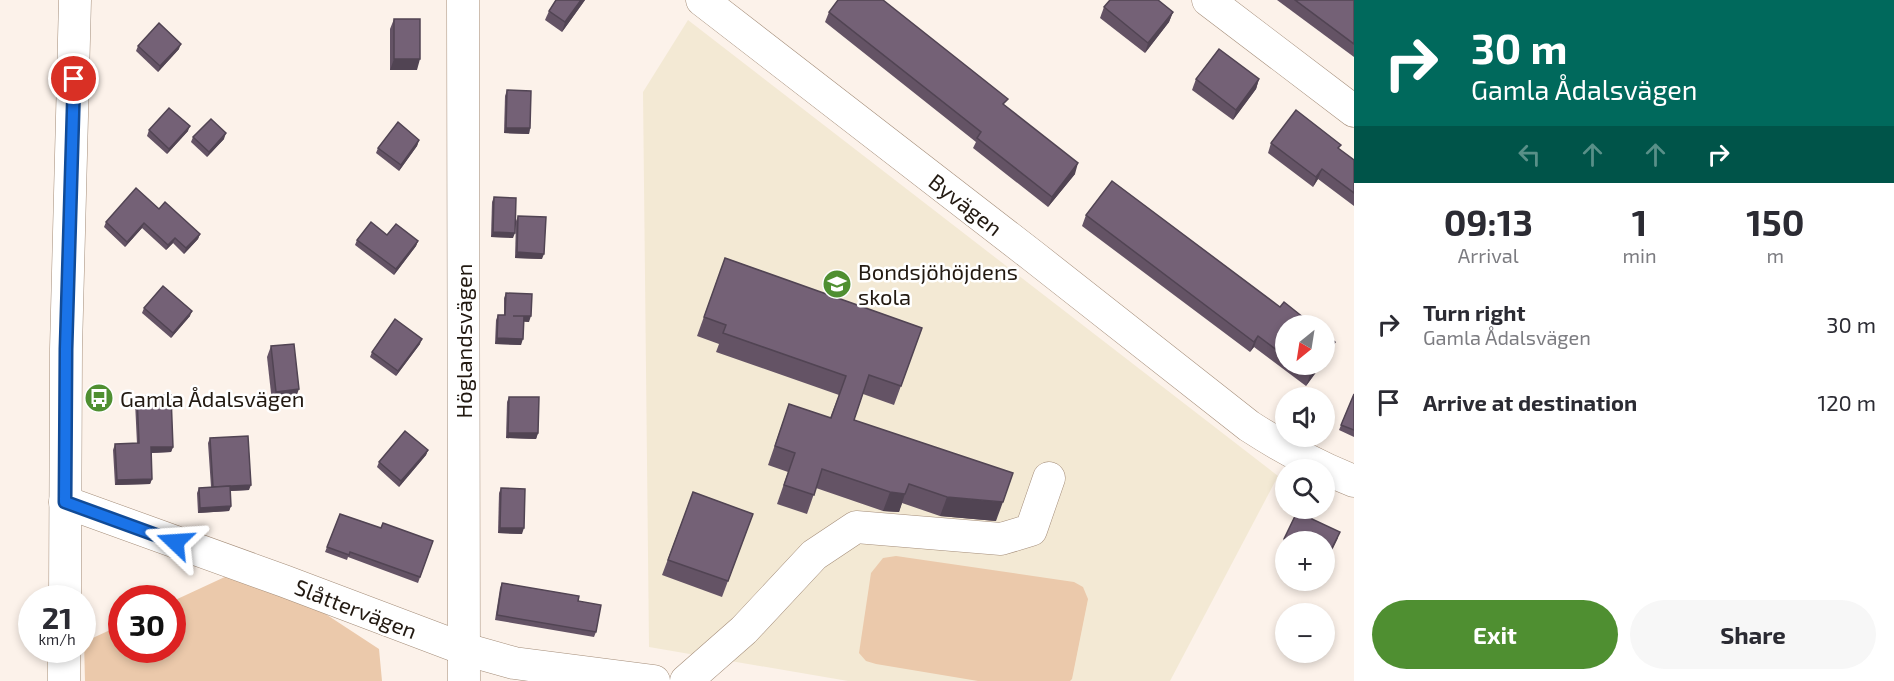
<!DOCTYPE html>
<html lang="en">
<head>
<meta charset="utf-8">
<style>
  :root { --surface:#fff; --page:#f7f7f7; --text:#2b2b33; --muted:#7c7c81; --accent:#4f8f31 }
  body { margin:0; font-family:"Exo 2",sans-serif; background:var(--page); color:var(--text); height:100vh; display:flex; flex-direction:column; font-size:22px; white-space:nowrap }
  * { box-sizing:border-box; margin:0 }
  p { font-size:20px; color:var(--muted) }
  .icon { flex:none; width:33px; height:33px; fill:none; stroke:currentColor; stroke-width:2; stroke-linecap:round; stroke-linejoin:round }
  .map { position:relative; flex:1; overflow:hidden }
  .drawer { display:flex; flex-direction:column; background:var(--surface); width:540px }
  .drawer>* { flex:none }
  .hud { background:#00695c; color:#fff; overflow:hidden }
  .needle { width:39px; rotate:210deg }
  .buttons { position:absolute; left:1275px; top:315px; display:grid; gap:12px }
  .buttons a { display:grid; place-items:center; width:60px; height:60px; border-radius:50%; background:var(--surface); box-shadow:0 3px 9px #0003; font-size:30px }
  .speed { position:absolute; left:18px; top:585px; display:flex; gap:12px; font-size:30px; font-weight:700; text-align:center }
  .speed>* { display:grid; place-content:center; width:78px; height:78px; border-radius:50%; background:var(--surface); box-shadow:0 3px 9px #0003; line-height:1 }
  .speed small { font-size:15px; font-weight:400 }
  .speed .limit { border:9px solid #d22; background:#fff; color:#111 }
  .pin { position:absolute; display:grid; place-items:center; width:51px; height:51px; color:#fff; margin:-26px; border:3px solid #fff; border-radius:50%; box-shadow:0 2px 6px #0007 }
  .me { position:absolute; width:66px; margin:-33px; rotate:290deg; stroke-linejoin:round; filter:drop-shadow(0 0 4px #0008) }
  .turn { display:flex; align-items:center; gap:21px; height:126px; padding:0 18px; font-size:27px }
  .turn .icon { width:78px; height:78px; stroke-width:2.5 }
  .turn b { display:block; font-size:42px; line-height:51px }
  .lanes { display:flex; align-items:center; height:57px; padding:0 18px; background:#0003; justify-content:center; gap:30px; direction:ltr }
  .lanes .off { opacity:.35 }
  .eta { display:flex; justify-content:space-evenly; align-items:center; height:102px; text-align:center }
  .eta b { font-size:36px; font-weight:700; line-height:42px }
  .button { display:flex; gap:12px; margin-top:auto; padding:12px 18px }
  .button a { flex:1; height:69px; border-radius:36px; background:var(--accent); color:#fff; font-size:24px; font-weight:700; line-height:69px; text-align:center }
  .button a+a { background:var(--page); color:var(--text) }
  ul { padding:0; list-style:none }
  li { display:flex; align-items:center; gap:18px; height:78px; padding:0 18px }
  li div { flex:1 }
  li b { display:block; font-size:22px }
  li em { font-style:normal }
  main { display:flex; flex:1; min-height:0 }
  .map>svg:first-child { display:block }
  .education { fill:#f3e9d4 }
  .green { fill:#ebc9ab }
  .lines { fill:none; stroke-linecap:round; stroke-linejoin:round }
  .minor-casing { stroke:#a48d79; stroke-width:33 }
  .minor { stroke:#fff; stroke-width:32 }
  .wall { fill:#645365 }
  .shaded-wall { fill:#514453 }
  .building { fill:#746176; stroke:#514453; stroke-width:1.5 }
  .route-casing { stroke:#114b97; stroke-width:15 }
  .route { stroke:#1a73e8; stroke-width:10 }
  .labels { text-anchor:middle; dominant-baseline:central; stroke-width:5; stroke-linejoin:round; paint-order:stroke }
  .street-label { font-size:22px; fill:#221911; stroke:#fff }
  .poi-label { font-size:22px; fill:#221911; stroke:#fff; text-anchor:start }
</style>
</head>
<body>
<main>
<div class="map">
<svg width="1354" height="681" viewBox="0 0 1354 681">
  <rect width="100%" height="100%" fill="#fcf2ea"/>
  <polygon class="education" points="688,20 1278,476 1170,681 848,681 649,647 643,92"/>
  <g class="green">
    <polygon points="896,556 1074,582 1083,587 1088,599 1072,679 1070,681 978,681 876,664 866,661 859,653 871,573 883,558"/>
    <polygon points="242,569 295,594 379,649 382,681 85,681 84,642 121,625 122,650 172,650 173,601"/>
  </g>
  <g class="lines">
    <g class="minor-casing">
      <g id="minor">
        <polyline points="463,0 464,681"/>
        <path d="M702 0 1033 256 1249 426C1283 448 1315 466 1354 481"/>
        <polyline points="1208,0 1354,111"/>
        <polyline points="65,502 284,581 464,649 514,663 654,681"/>
        <polyline points="65,598 66,349 75,0"/>
        <polyline points="64,681 64,650"/>
        <polyline points="686,681 744,630 814,555 856,527 1001,539 1031,530 1049,478"/>
      </g>
    </g>
    <use href="#minor" class="minor"/>
  </g>
  <g class="wall">
    <polygon points="556,0 585,0 562,32 545,20 549,11"/>
    <polygon points="1277,0 1354,0 1354,57"/>
    <polygon points="1104,7 1173,12 1169,22 1145,53 1100,18"/>
    <polygon points="829,12 1075,174 1048,207 973,148 976,142 825,22"/>
    <polygon points="394,19 417,70 390,70 390,29"/>
    <polygon points="138,46 179,49 158,72 136,51"/>
    <polygon points="1196,79 1259,79 1256,89 1233,120 1192,90"/>
    <polygon points="507,90 530,128 529,134 504,133 505,96"/>
    <polygon points="149,130 188,131 167,154 147,136"/>
    <polygon points="193,137 224,139 207,157 191,142"/>
    <polygon points="419,140 417,146 399,171 376,153 378,148"/>
    <polygon points="1271,143 1339,149 1354,160 1354,206 1318,179 1313,187 1268,153"/>
    <polygon points="494,197 513,238 491,237 492,202"/>
    <polygon points="159,209 200,234 198,239 184,254 173,243 166,250 142,228 125,247 104,227 106,222"/>
    <polygon points="1086,215 1286,326 1286,364 1322,364 1306,386 1254,347 1250,352 1082,226"/>
    <polygon points="518,216 542,259 515,258 516,221"/>
    <polygon points="387,235 418,241 416,246 394,275 355,245 357,240"/>
    <polygon points="725,258 922,328 894,405 863,394 854,420 996,521 940,516 902,503 899,512 883,511 816,488 807,514 777,504 788,472 768,465 789,404 830,418 839,395 716,352 719,344 697,336"/>
    <polygon points="506,293 529,322 523,321 521,345 495,344 496,320 498,315 504,315 504,298"/>
    <polygon points="144,308 190,316 171,338 142,313"/>
    <polygon points="420,344 396,376 370,357 372,352"/>
    <polygon points="271,346 295,400 272,402 267,357"/>
    <polygon points="1354,394 1354,437 1339,430"/>
    <polygon points="137,396 173,447 171,452 152,453 152,479 150,484 115,485 113,450 115,444 137,444 135,402"/>
    <polygon points="509,397 538,433 536,439 506,438 507,402"/>
    <polygon points="210,438 249,490 230,491 231,506 229,511 198,513 197,493 199,488 211,487 208,443"/>
    <polygon points="428,450 426,455 399,487 377,467 379,462"/>
    <polygon points="501,488 522,534 498,533 499,493"/>
    <polygon points="693,492 753,514 722,597 662,575"/>
    <polygon points="340,514 381,528 433,541 418,583 348,557 347,560 325,552"/>
    <polygon points="1338,538 1325,565 1324,542 1286,542 1286,546 1282,544 1284,539"/>
    <polygon points="502,583 578,601 596,632 594,637 495,620 500,588"/>
  </g>
  <g class="shaded-wall">
    <polygon points="581,0 585,0 562,32 565,22"/>
    <polygon points="1173,12 1169,22 1145,53 1148,43"/>
    <polygon points="181,44 179,49 158,72 160,66"/>
    <polygon points="394,59 420,59 417,70 390,70"/>
    <polygon points="1259,79 1256,89 1233,120 1236,110"/>
    <polygon points="190,126 188,131 167,154 169,149"/>
    <polygon points="506,128 530,128 529,134 504,133"/>
    <polygon points="226,133 224,139 207,157 209,152"/>
    <polygon points="419,140 417,146 399,171 401,165"/>
    <polygon points="1078,163 1075,174 1048,207 1052,197"/>
    <polygon points="1322,169 1318,179 1313,187 1316,177"/>
    <polygon points="144,223 142,228 125,247 127,242"/>
    <polygon points="493,232 515,233 513,238 491,237"/>
    <polygon points="200,234 198,239 184,254 186,248"/>
    <polygon points="175,238 173,243 166,250 168,245"/>
    <polygon points="418,241 416,246 394,275 396,269"/>
    <polygon points="517,252 544,254 542,259 515,258"/>
    <polygon points="192,311 190,316 171,338 173,333"/>
    <polygon points="513,316 531,316 529,322 511,321"/>
    <polygon points="1258,336 1254,347 1250,352 1254,342"/>
    <polygon points="497,338 523,339 521,345 495,344"/>
    <polygon points="422,339 420,344 396,376 398,371"/>
    <polygon points="1335,342 1332,352 1324,361 1324,356"/>
    <polygon points="1318,364 1322,364 1306,386 1310,375"/>
    <polygon points="299,389 295,400 272,402 276,392"/>
    <polygon points="508,433 538,433 536,439 506,438"/>
    <polygon points="151,447 173,447 171,452 149,453"/>
    <polygon points="428,450 426,455 399,487 401,481"/>
    <polygon points="152,479 150,484 115,485 117,480"/>
    <polygon points="251,485 249,490 211,492 213,487"/>
    <polygon points="890,492 905,494 899,512 883,511"/>
    <polygon points="947,497 1003,502 996,521 940,516"/>
    <polygon points="231,506 229,511 198,513 200,508"/>
    <polygon points="500,528 524,528 522,534 498,533"/>
  </g>
  <g class="building">
    <polygon points="556,0 581,0 565,22 549,11"/>
    <polygon points="838,0 883,0 1008,99 1003,104 1078,163 1052,197 977,138 981,132 829,12"/>
    <polygon points="1110,0 1158,0 1173,12 1148,43 1104,7"/>
    <polygon points="1295,0 1354,0 1354,44"/>
    <rect x="394" y="19" width="26" height="40"/>
    <polygon points="159,23 181,44 160,66 138,46"/>
    <polygon points="1219,49 1259,79 1236,110 1196,79"/>
    <polygon points="507,90 531,91 530,128 506,128"/>
    <polygon points="169,108 190,126 169,149 149,130"/>
    <polygon points="1296,110 1341,145 1338,148 1354,160 1354,193 1322,169 1316,177 1271,143"/>
    <polygon points="211,119 226,133 209,152 193,137"/>
    <polygon points="398,122 419,140 401,165 378,148"/>
    <polygon points="1112,181 1280,307 1284,302 1314,326 1286,326 1286,357 1258,336 1254,342 1086,215"/>
    <polygon points="136,188 159,209 165,202 200,234 186,248 175,238 168,245 144,223 127,242 106,222"/>
    <polygon points="494,197 516,198 515,233 493,232"/>
    <polygon points="518,216 546,217 544,254 517,252"/>
    <polygon points="371,222 387,235 396,224 418,241 396,269 357,240"/>
    <polygon points="725,258 922,328 901,386 869,375 854,420 1013,473 1003,502 947,497 909,484 905,494 890,492 822,469 814,495 784,485 795,453 775,446 789,404 831,418 846,376 723,333 726,325 704,317"/>
    <polygon points="163,286 192,311 173,333 144,308"/>
    <polygon points="506,293 532,294 531,316 513,316 524,316 523,339 497,338 498,315 505,315"/>
    <polygon points="395,319 422,339 398,371 372,352"/>
    <polygon points="1324,333 1335,342 1324,356"/>
    <polygon points="294,344 299,389 276,392 271,346"/>
    <polygon points="1295,364 1318,364 1310,375"/>
    <polygon points="1354,394 1354,430 1341,425"/>
    <polygon points="171,395 173,447 151,447 152,479 117,480 115,444 139,443 137,396"/>
    <polygon points="509,397 539,397 538,433 508,433"/>
    <polygon points="405,431 428,450 401,481 379,462"/>
    <polygon points="248,436 251,485 213,487 210,438"/>
    <polygon points="230,486 231,506 200,508 199,488"/>
    <polygon points="501,488 525,489 524,528 500,528"/>
    <polygon points="693,492 753,514 728,581 668,560"/>
    <polygon points="1297,512 1340,532 1326,560 1324,559 1324,542 1289,542 1284,539"/>
    <polygon points="340,514 381,528 383,523 433,541 420,577 350,552 349,555 327,547"/>
    <polygon points="502,583 579,596 578,601 601,605 596,632 497,615"/>
  </g>
  <g class="lines">
    <g class="route-casing">
      <polyline id="route" points="74,79 66,349 65,502 175,542"/>
    </g>
    <use href="#route" class="route"/>
  </g>
  <defs>
    <g id="school-disc" transform="scale(1.5)"><circle r="9.5" fill="#4f8f31" stroke="#fff"/><path d="M0-5L7-2L0 1L-7-2ZM-4 1L0 2.5L4 1V4Q0 6-4 4Z" fill="#fff"/></g>
    <g id="bus-disc" transform="scale(1.5)"><circle r="9.5" fill="#4f8f31" stroke="#fff"/><path d="M-5-6H5V4H4V6H2V4H-2V6H-4V4H-5ZM-3.5-4V0h7V-4ZM-3.5 1.2v1.5H-2V1.2ZM2 1.2v1.5H3.5V1.2Z" fill="#fff"/></g>
  </defs>
  <g fill-rule="evenodd">
    <use href="#school-disc" x="837" y="284"/>
    <use href="#bus-disc" x="99" y="398"/>
  </g>
  <g class="labels">
    <g class="street-label">
      <text transform="translate(966 204) rotate(38)">Byvägen</text>
      <text transform="translate(463 341) rotate(-90)">Höglandsvägen</text>
      <text transform="translate(356 608) rotate(21)">Slåttervägen</text>
    </g>
    <g class="poi-label">
      <text x="858" y="271">Bondsjöhöjdens<tspan x="858" dy="25">skola</tspan></text>
      <text x="120" y="398">Gamla Ådalsvägen</text>
    </g>
  </g>
</svg>
<div class="buttons">
<a><svg class="needle" viewBox="-14 -14 28 28"><path d="M0-13l5 13h-10z" fill="#e53935"/><path d="M0 13l5-13h-10z" fill="#7c7c81"/></svg></a>
<a><svg class="icon" aria-label="sound" viewBox="0 0 24 24"><path d="M4 9h4l5-4v14l-5-4H4zM17 9q2 3 0 6"/></svg></a>
<a><svg class="icon" aria-label="search" viewBox="0 0 24 24"><circle cx="10" cy="10" r="6"/><path d="M15 15l6 6"/></svg></a>
<a>+</a>
<a>−</a>
</div>
<div class="speed"><div>21<small>km/h</small></div><div class="limit">30</div></div>
<div class="pin" style="left:74px;top:79px;background:#d93025"><svg class="icon" aria-label="arrive" viewBox="0 0 24 24"><path d="M6 21V4h12l-3 4 3 4H6"/></svg></div>
<svg class="me" style="left:175px;top:542px" viewBox="-20 -20 40 40"><path d="M0-17L14 15 0 8-14 15z" fill="#1a73e8" stroke="#fff" stroke-width="4"/></svg>
</div>
<section class="drawer">
<div class="hud">
<div class="turn"><svg class="icon" aria-label="right" viewBox="0 0 24 24"><path d="M7 20v-9h11M14 6l5 5-5 5"/></svg><div><b>30 m</b>Gamla Ådalsvägen</div></div>
<div class="lanes"><svg class="icon off" aria-label="left" viewBox="0 0 24 24"><path d="M17 20v-9H6M10 6l-5 5 5 5"/></svg><svg class="icon off" aria-label="ahead" viewBox="0 0 24 24"><path d="M12 20V5M6 11l6-6 6 6"/></svg><svg class="icon off" aria-label="ahead" viewBox="0 0 24 24"><path d="M12 20V5M6 11l6-6 6 6"/></svg><svg class="icon" aria-label="right" viewBox="0 0 24 24"><path d="M7 20v-9h11M14 6l5 5-5 5"/></svg></div>
</div>
<div class="eta">
<div><b>09:13</b><p>Arrival</p></div>
<div><b>1</b><p>min</p></div>
<div><b>150</b><p>m</p></div>
</div>
<ul>
<li><svg class="icon" aria-label="right" viewBox="0 0 24 24"><path d="M7 20v-9h11M14 6l5 5-5 5"/></svg><div><b>Turn right</b><p>Gamla Ådalsvägen</p></div><em>30 m</em></li>
<li><svg class="icon" aria-label="arrive" viewBox="0 0 24 24"><path d="M6 21V4h12l-3 4 3 4H6"/></svg><div><b>Arrive at destination</b></div><em>120 m</em></li>
</ul>
<div class="button"><a>Exit</a><a>Share</a></div>
</section>
</main>
</body>
</html>
